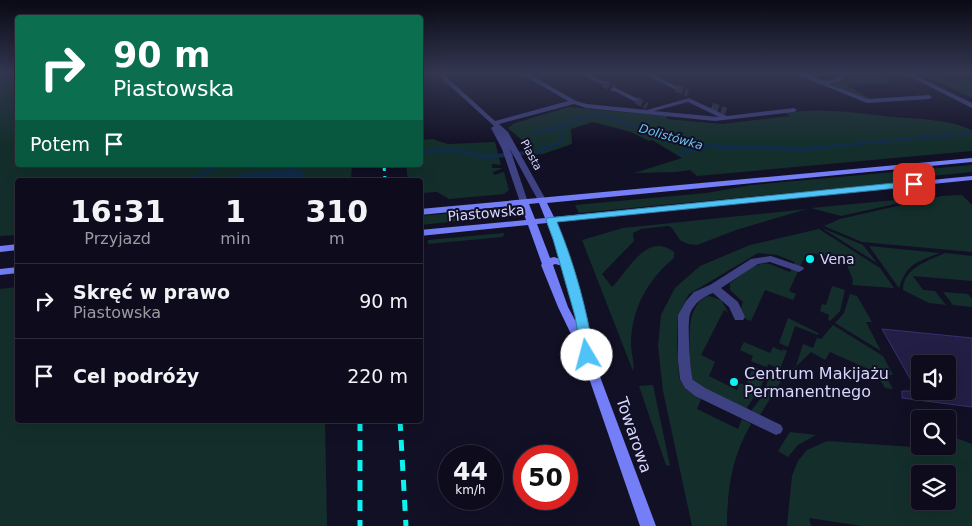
<!DOCTYPE html>
<html lang="pl">
<head>
<meta charset="utf-8">
<style>
  :root { --surface:#0e0c1c; --page:#1c1a29; --text:#f1f3f6; --muted:#9b9ba3; --line:#2e2c3b }
  body { margin:0; font-family:"DejaVu Sans",sans-serif; background:var(--page); color:var(--text); height:100vh; display:flex; flex-direction:column; font-size:19px; white-space:nowrap }
  * { box-sizing:border-box; margin:0 }
  p { font-size:16px; color:var(--muted) }
  .icon { flex:none; width:28px; height:28px; fill:none; stroke:currentColor; stroke-width:2; stroke-linecap:round; stroke-linejoin:round }
  .map { position:relative; flex:1; overflow:hidden }
  .panel { position:absolute; left:15px; top:178px; width:408px; height:245px; display:flex; flex-direction:column; background:var(--surface); border-radius:5px; box-shadow:0 5px 20px #0002,0 0 0 1px var(--line) }
  .panel>* { flex:none }
  .banner { position:absolute; left:15px; top:15px; width:408px; height:152px; border-radius:5px; box-shadow:0 5px 20px #0002,0 0 0 1px var(--line); background:#0b6e4f; color:#fff; overflow:hidden }
  .controls { position:absolute; left:911px; top:355px; display:grid; gap:10px }
  .controls a { display:grid; place-items:center; width:45px; height:45px; border-radius:5px; background:var(--surface); box-shadow:0 5px 20px #0002,0 0 0 1px var(--line); font-size:25px }
  .speed { position:absolute; left:438px; top:445px; display:flex; gap:10px; font-size:25px; font-weight:700; text-align:center }
  .speed>* { display:grid; place-content:center; width:65px; height:65px; border-radius:50%; background:var(--surface); box-shadow:0 5px 20px #0002,0 0 0 1px var(--line); line-height:1 }
  .speed small { font-size:12px; font-weight:400 }
  .speed .limit { border:8px solid #d22; background:#fff; color:#111 }
  .pin { position:absolute; display:grid; place-items:center; width:42px; height:42px; color:#fff; margin:-21px; border-radius:10px; box-shadow:0 2px 8px #0006 }
  .me { position:absolute; width:55px; margin:-28px; rotate:352deg; stroke-linejoin:round; filter:drop-shadow(0 0 4px #0008) }
  .turn { display:flex; align-items:center; gap:18px; height:105px; padding:0 15px; font-size:22px }
  .turn .icon { width:65px; height:65px; stroke-width:2.5 }
  .turn b { display:block; font-size:35px; line-height:42px }
  .then { display:flex; align-items:center; height:48px; padding:0 15px; background:#0003; gap:10px; font-size:19px }
  .eta { display:flex; justify-content:space-evenly; align-items:center; height:85px; text-align:center }
  .eta b { font-size:30px; font-weight:700; line-height:35px }
  ul { padding:0; list-style:none }
  li { display:flex; align-items:center; gap:15px; height:75px; padding:0 15px; border-top:1px solid var(--line) }
  li div { flex:1 }
  li b { display:block; font-size:19px }
  li em { font-style:normal }
  .map>svg:first-child { display:block }
  .green { fill:#142f2b; fill-rule:evenodd }
  .water { fill:#112c49 }
  .lines { fill:none; stroke-linecap:round; stroke-linejoin:round }
  .stream-far1 { stroke:#112c49; stroke-width:3 }
  .stream { stroke:#112c49; stroke-width:4 }
  .building { fill:#221e45; stroke:#373170; fill-rule:evenodd }
  .minor-tunnel { stroke:#302e45; stroke-width:7; stroke-dasharray:7 3; stroke-linecap:butt }
  .minor { fill:#3e4282; fill-rule:evenodd }
  .secondary { fill:#737ef7; fill-rule:evenodd }
  .rail-far1 { stroke:#0ef2f1; stroke-width:3; stroke-dasharray:6 5; stroke-linecap:butt }
  .rail { stroke:#0ef2f1; stroke-width:5; stroke-dasharray:11 9; stroke-linecap:butt }
  .route { fill:#4fc3f7; stroke:#337fa1 }
  .poi-dot { fill:#0ef2f1; stroke:#121025; stroke-width:2 }
  .labels { text-anchor:middle; dominant-baseline:central; stroke-width:4; stroke-linejoin:round; paint-order:stroke }
  .far-street-label { font-size:11px; fill:#d7d7fd; stroke:#121025 }
  .far-water-label { font-size:12px; font-style:italic; fill:#6bc4f7; stroke:#121025 }
  .street-label { font-size:14px; fill:#d7d7fd; stroke:#121025 }
  .poi-label { font-size:14px; fill:#d7d7fd; stroke:#121025; text-anchor:start }
  .near-poi-label { font-size:16px; fill:#d7d7fd; stroke:#121025; text-anchor:start }
  .near-street-label { font-size:16px; fill:#d7d7fd; stroke:#121025 }
</style>
</head>
<body>
<div class="map">
<svg width="972" height="526" viewBox="0 0 972 526">
  <rect width="100%" height="100%" fill="#121025"/>
  <g class="green">
    <polygon points="0,73 17,73 18,165 352,165 351,180 18,180 17,235 0,236"/>
    <polygon points="844,73 873,73 892,83 846,85 873,100 868,100 834,87 832,83 849,81 842,80 852,76"/>
    <polygon points="921,73 930,73 949,81 972,80 972,98"/>
    <path d="M569 107 667 116V119L722 124 790 116 786 113C821 107 858 113 893 117 920 119 947 119 972 130V151L697 176 690 170 676 172 634 173 682 158 652 140 649 141 631 132 593 122 571 129 572 144 543 154 532 155 523 141 508 128 515 123Z"/>
    <polygon points="420,138 421,140 432,139 448,144 495,142 501,165 492,164 492,168 503,168 493,172 494,175 504,172 509,190 504,194 449,199 437,192 420,193 420,180 408,180 406,165 420,165"/>
    <polygon points="972,165 972,172 921,177 892,183 579,213 575,205 706,193 752,185"/>
    <polygon points="962,195 972,205 972,252 862,242 824,226 840,219 941,196"/>
    <polygon points="927,197 841,216 811,208"/>
    <polygon points="497,209 499,217 420,225 420,216"/>
    <path d="M807 209 736 230 697 245 688 244 680 240 672 228 668 226 641 229 633 233 634 241 602 274 612 287C629 270 647 231 674 252V258C647 280 631 310 631 345 631 352 635 365 633 371L582 240 623 228Z"/>
    <polygon points="822,228 863,245 877,263"/>
    <path d="M819 229 880 268 894 288 852 285 853 280 847 265 813 253 809 262 803 260 789 291 796 294 793 300 765 290 751 321 746 319 740 311 743 302 730 290V283C741 276 755 261 769 264 775 265 782 270 790 272L795 262 777 255 758 253 689 294 678 315 677 342 679 378 687 390 701 399 697 409 738 429 742 419 751 424C732 456 727 489 727 526H692L663 391 658 346 661 315 675 288 700 266 750 245Z"/>
    <polygon points="504,233 504,235 502,237 428,244 428,240"/>
    <path d="M869 246 940 253C917 262 907 263 899 288Z"/>
    <path d="M945 253 972 256V281L913 276 923 290 935 291 946 305 929 303 903 290C903 268 928 261 945 253Z"/>
    <polygon points="832,286 845,290 840,311 830,321 828,320 829,315 820,311 822,304 826,305"/>
    <polygon points="17,287 18,420 325,420 327,526 0,526 0,289"/>
    <polygon points="943,292 968,294 972,299 972,307 953,305"/>
    <polygon points="850,294 857,296 872,322 866,322 881,351 835,323 844,313"/>
    <path d="M709 296 721 300 728 312 724 310 701 355 715 362 709 376 737 390 740 383 758 391 746 409C732 403 703 393 694 382 689 374 688 325 692 315 695 307 700 298 709 296Z"/>
    <polygon points="788,318 818,333 818,335 795,326 788,347 779,343"/>
    <polygon points="833,325 883,356 893,375 885,375 893,389 885,388 875,372 830,352 825,360 811,352 781,381 760,415 751,411 761,398 771,373 774,374 775,370 784,374 788,370 790,371 796,366 803,344 813,348 817,338 821,339"/>
    <polygon points="744,342 770,353 773,347 782,351 783,349 787,351 780,369 768,364 767,367 751,361 753,356 740,350"/>
    <polygon points="753,366 767,372 760,389 747,383"/>
    <polygon points="653,385 670,466 666,465 639,386"/>
    <polygon points="790,432 816,435 798,445 788,457 778,451"/>
    <path d="M948 435 972 444V526H862L809 518 811 526H787L792 476 798 461 807 450 827 441 941 449 940 446H948ZM920 474H948V501H920Z"/>
  </g>
  <polygon class="water" points="290,169 302,170 304,180 231,180 240,174"/>
  <g class="lines">
    <g class="stream-far1">
      <polyline points="534,133 565,125"/>
      <polyline points="545,148 562,142 563,127 567,123 598,114 690,145 779,148"/>
      <polyline points="702,148 704,148"/>
      <polyline points="813,148 972,133"/>
    </g>
    <g class="stream">
      <polyline points="717,147 807,149 826,147"/>
      <polyline points="420,151 454,150 487,157 535,152 548,147"/>
      <polyline points="681,153 704,148"/>
      <polyline points="248,165 255,167 263,165"/>
      <polyline points="290,169 292,165"/>
      <polyline points="189,180 221,165"/>
    </g>
  </g>
  <path class="building" d="M882 329 972 338V407L902 398V391H917ZM920 364H948V391H920Z"/>
  <g class="lines">
    <g class="minor-tunnel">
      <polyline points="603,83 614,89"/>
      <polyline points="676,88 688,93"/>
      <polyline points="636,100 647,106"/>
      <polyline points="712,106 726,111"/>
    </g>
    <g class="minor">
      <path d="M436 73H442L495 121 568 101 520 73H527L576 101 587 104 647 110 689 98 727 116 794 108 797 110 794 112 715 121 586 108 574 104 499 124 508 132 546 200 542 203 539 202 510 149 528 202 524 205 520 202 502 149 491 128 494 126ZM688 102 719 117 654 111Z"/>
      <polygon points="580,73 587,73 606,83 601,84"/>
      <polygon points="643,73 650,73 679,88 674,89"/>
      <path d="M793 73C810 71 826 90 842 74H846L847 75 841 81 828 84 868 99 929 95 932 97 929 99 867 103Z"/>
      <polygon points="903,73 910,73 972,103 972,108"/>
      <polygon points="614,87 638,99 639,100 634,101 612,90 611,89"/>
      <path d="M771 256 803 267 804 269 799 272 770 262 758 264 721 288 738 302 745 317 743 320H735L729 307 713 293C703 297 694 303 690 314 687 323 690 371 693 380L705 388 781 425 783 429 781 433 776 435 695 396 685 388 680 379 678 361V315L686 301 694 292 710 285 751 259Z"/>
    </g>
    <g class="secondary">
      <path d="M972 158V162L547 203 554 217 972 176V180L556 222C565 242 597 333 590 350L656 526H640L581 355 558 307 541 265 542 264 528 225 420 236V230L526 220 521 205 420 215V209ZM539 203 545 218 535 219 529 204ZM547 223 560 259 554 257 550 258 537 224ZM555 264 563 266 576 322 568 307 553 265Z"/>
      <polygon points="18,244 18,250 0,252 0,246"/>
      <polygon points="18,267 18,273 0,275 0,269"/>
    </g>
    <polyline class="rail-far1" points="384,165 385,180"/>
    <g class="rail">
      <polyline points="360,420 360,526"/>
      <polyline points="400,420 406,526"/>
    </g>
  </g>
  <linearGradient id="sky" x2="0" y2="1"><stop stop-color="#0a0914"/><stop offset="0.5" stop-color="#333751"/><stop offset="1" stop-color="#333751" stop-opacity="0"/></linearGradient>
  <rect width="972" height="146" fill="url(#sky)"/>
  <path class="route" d="M914 181 918 182V186L557 222C575 265 587 310 594 355L592 359 587 361 582 359 575 316 553 239 546 220 547 218Z"/>
  <g class="poi-dot">
    <circle cx="810" cy="259" r="5"/>
    <circle cx="734" cy="382" r="5"/>
  </g>
  <g class="labels">
    <g class="far-street-label">
      <text transform="translate(531 155) rotate(62)">Piasta</text>
    </g>
    <g class="far-water-label">
      <text transform="translate(671 137) rotate(16)">Dolistówka</text>
    </g>
    <g class="street-label">
      <text transform="translate(486 213) rotate(-5)">Piastowska</text>
    </g>
    <g class="poi-label">
      <text x="820" y="259">Vena</text>
    </g>
    <g class="near-poi-label">
      <text x="744" y="373">Centrum Makijażu<tspan x="744" dy="18">Permanentnego</tspan></text>
    </g>
    <g class="near-street-label">
      <text transform="translate(634 435) rotate(71)">Towarowa</text>
    </g>
  </g>
</svg>
<div class="controls">
<a><svg class="icon" aria-label="sound" viewBox="0 0 24 24"><path d="M4 9h4l5-4v14l-5-4H4zM17 9q2 3 0 6"/></svg></a>
<a><svg class="icon" aria-label="search" viewBox="0 0 24 24"><circle cx="10" cy="10" r="6"/><path d="M15 15l6 6"/></svg></a>
<a><svg class="icon" aria-label="layers" viewBox="0 0 24 24"><path d="M12 4l9 5-9 5-9-5zM3 14l9 5 9-5"/></svg></a>
</div>
<div class="speed"><div>44<small>km/h</small></div><div class="limit">50</div></div>
<div class="pin" style="left:914px;top:184px;background:#d93025"><svg class="icon" aria-label="arrive" viewBox="0 0 24 24"><path d="M6 21V4h12l-3 4 3 4H6"/></svg></div>
<svg class="me" style="left:587px;top:355px" viewBox="-20 -20 40 40"><circle r="19" fill="#fff"/><path d="M0-13L10 11 0 6-10 11z" fill="#4fc3f7"/></svg>
<div class="banner">
<div class="turn"><svg class="icon" aria-label="right" viewBox="0 0 24 24"><path d="M7 20v-9h11M14 6l5 5-5 5"/></svg><div><b>90 m</b>Piastowska</div></div>
<div class="then">Potem<svg class="icon" aria-label="arrive" viewBox="0 0 24 24"><path d="M6 21V4h12l-3 4 3 4H6"/></svg></div>
</div>
<section class="panel">
<div class="eta">
<div><b>16:31</b><p>Przyjazd</p></div>
<div><b>1</b><p>min</p></div>
<div><b>310</b><p>m</p></div>
</div>
<ul>
<li><svg class="icon" aria-label="right" viewBox="0 0 24 24"><path d="M7 20v-9h11M14 6l5 5-5 5"/></svg><div><b>Skręć w prawo</b><p>Piastowska</p></div><em>90 m</em></li>
<li><svg class="icon" aria-label="arrive" viewBox="0 0 24 24"><path d="M6 21V4h12l-3 4 3 4H6"/></svg><div><b>Cel podróży</b></div><em>220 m</em></li>
</ul>
</section>
</div>
</body>
</html>
